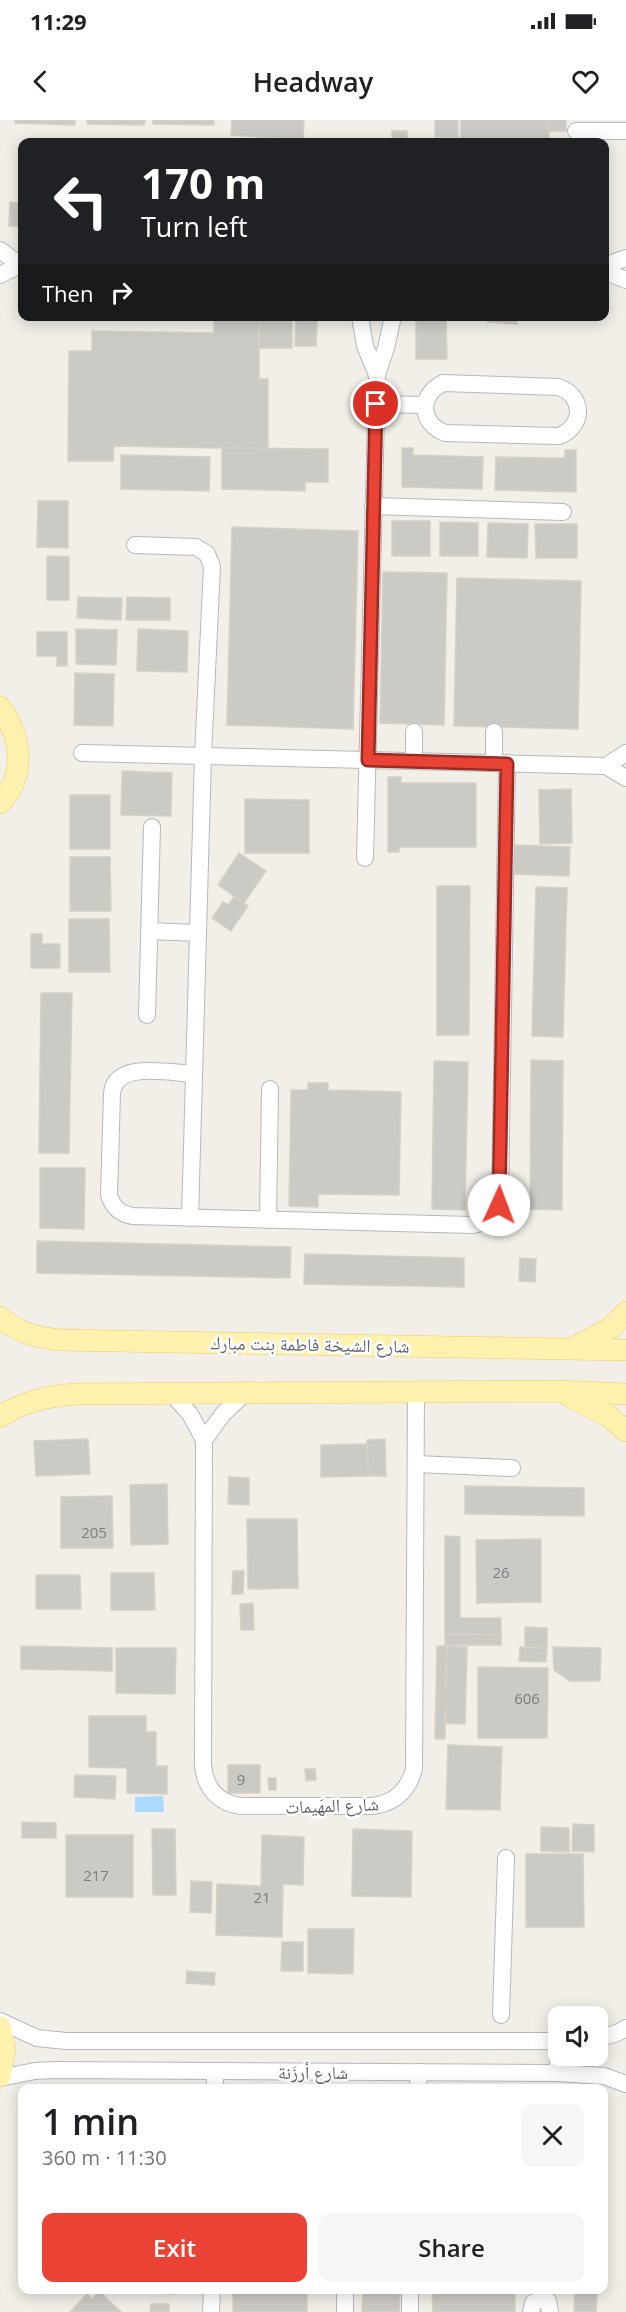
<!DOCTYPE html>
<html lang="en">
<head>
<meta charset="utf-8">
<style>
  :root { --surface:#fff; --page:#f6f6f6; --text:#202124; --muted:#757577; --accent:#ea4335 }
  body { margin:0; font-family:"Open Sans","Noto Naskh Arabic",sans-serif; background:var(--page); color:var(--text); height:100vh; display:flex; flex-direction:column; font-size:22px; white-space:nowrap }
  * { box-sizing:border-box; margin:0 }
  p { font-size:20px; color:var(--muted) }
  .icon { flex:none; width:33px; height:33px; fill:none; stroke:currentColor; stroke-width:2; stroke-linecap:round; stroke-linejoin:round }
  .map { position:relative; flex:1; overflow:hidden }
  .drawer { position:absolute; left:18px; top:1964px; width:590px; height:210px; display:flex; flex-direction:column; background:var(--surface); border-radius:12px; box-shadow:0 3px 15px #0003 }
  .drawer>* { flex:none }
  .banner { position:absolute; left:18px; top:18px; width:591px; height:183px; border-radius:12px; box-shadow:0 3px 15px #0003; background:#202124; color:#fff; overflow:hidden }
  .controls { position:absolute; left:548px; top:1886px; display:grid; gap:12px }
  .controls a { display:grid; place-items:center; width:60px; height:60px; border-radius:12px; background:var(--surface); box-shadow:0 3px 15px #0003; font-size:30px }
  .pin { position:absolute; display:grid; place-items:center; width:51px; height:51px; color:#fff; margin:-26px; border:3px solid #fff; border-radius:50%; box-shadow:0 2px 6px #0007 }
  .me { position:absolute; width:66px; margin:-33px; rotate:2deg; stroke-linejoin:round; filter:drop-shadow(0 0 4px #0008) }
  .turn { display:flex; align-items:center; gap:21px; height:126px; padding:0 24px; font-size:27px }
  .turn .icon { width:78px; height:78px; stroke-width:2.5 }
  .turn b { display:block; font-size:42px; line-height:51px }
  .then { display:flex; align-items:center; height:57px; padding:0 24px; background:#0003; gap:12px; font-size:22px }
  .round { display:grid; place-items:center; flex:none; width:63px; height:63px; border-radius:12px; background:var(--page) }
  .headline { display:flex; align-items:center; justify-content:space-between; height:102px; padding:0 24px }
  h1 { font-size:36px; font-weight:600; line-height:45px }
  .primary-button { display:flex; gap:12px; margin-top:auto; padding:12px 24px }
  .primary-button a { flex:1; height:69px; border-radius:12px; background:var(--accent); color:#fff; font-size:24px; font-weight:600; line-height:69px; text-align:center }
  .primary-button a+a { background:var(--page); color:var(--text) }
  .status { display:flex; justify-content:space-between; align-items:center; height:42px; padding:0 30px; background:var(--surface); direction:ltr }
  .status svg { height:16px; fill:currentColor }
  header { display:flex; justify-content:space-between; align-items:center; height:78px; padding:0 24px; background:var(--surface); font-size:27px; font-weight:600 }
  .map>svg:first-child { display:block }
  .water { fill:#aadaff }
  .building { fill:#cccac5; stroke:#d6d1c6; stroke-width:1.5 }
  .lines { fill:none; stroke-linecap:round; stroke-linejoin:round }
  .minor-casing { stroke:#b5b8bc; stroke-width:18 }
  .major-casing { stroke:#f2c960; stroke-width:22 }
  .minor { stroke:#fff; stroke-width:16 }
  .major { stroke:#fff2af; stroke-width:21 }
  .route-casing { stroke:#982c22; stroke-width:15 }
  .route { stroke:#ea4335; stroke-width:10 }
  .labels { text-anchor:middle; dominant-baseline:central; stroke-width:5; stroke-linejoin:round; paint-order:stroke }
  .number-label { font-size:15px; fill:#7a7d7f }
  .street-label { font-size:18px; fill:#5f6368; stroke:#fff }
</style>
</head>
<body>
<div class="status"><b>11:29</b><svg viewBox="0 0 49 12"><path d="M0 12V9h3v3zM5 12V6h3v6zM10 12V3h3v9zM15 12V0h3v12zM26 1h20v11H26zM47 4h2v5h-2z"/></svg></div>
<header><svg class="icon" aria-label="back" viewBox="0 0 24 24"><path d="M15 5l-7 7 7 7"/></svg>Headway<svg class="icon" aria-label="heart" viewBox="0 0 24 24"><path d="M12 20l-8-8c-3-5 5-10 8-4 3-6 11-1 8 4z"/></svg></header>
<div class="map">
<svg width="626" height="2192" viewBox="0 0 626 2192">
  <rect width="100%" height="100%" fill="#f1efe8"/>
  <polygon class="water" points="163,1676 164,1692 135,1692 135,1677"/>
  <g class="building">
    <polygon points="15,0 75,0 75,5 15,3"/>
    <polygon points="87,0 145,0 144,5 87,4"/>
    <polygon points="153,0 214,0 214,5 153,4"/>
    <polygon points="232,0 304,0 303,20 231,15"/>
    <rect x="435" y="0" width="23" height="17"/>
    <rect x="461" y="0" width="88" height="22"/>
    <rect x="549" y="0" width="17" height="11"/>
    <rect x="392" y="11" width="15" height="11"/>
    <polygon points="10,82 20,83 19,94 22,94 22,107 9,106"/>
    <polygon points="214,196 259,196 259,259 268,259 268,329 114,326 113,341 68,341 69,231 92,231 92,211 214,213"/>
    <polygon points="416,196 446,196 447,239 416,239"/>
    <polygon points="488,196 517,196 517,204 488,202"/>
    <polygon points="259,198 292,199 292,228 259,228"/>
    <polygon points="296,199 317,200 316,226 295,226"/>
    <polygon points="222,328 328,329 328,362 305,362 305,371 222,369"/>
    <polygon points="402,328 413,328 413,335 483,337 482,369 402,367"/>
    <polygon points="565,330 576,330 576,372 495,370 496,337 565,338"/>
    <polygon points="121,335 210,337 209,371 121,369"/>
    <polygon points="38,381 68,381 68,428 37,427"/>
    <rect x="392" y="401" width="38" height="35"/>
    <polygon points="440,402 478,403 478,436 440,436"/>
    <polygon points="488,403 528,404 527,438 487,437"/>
    <polygon points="535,404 577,404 577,438 536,438"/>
    <polygon points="232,407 358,411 353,609 227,605"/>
    <polygon points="47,436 69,437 69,480 47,480"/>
    <polygon points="383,452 447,453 444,605 380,603"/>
    <polygon points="457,458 581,461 578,609 454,606"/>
    <polygon points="78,477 122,478 121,500 77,498"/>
    <polygon points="127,477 170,478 170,500 126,500"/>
    <polygon points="76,509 117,510 116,545 76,544"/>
    <polygon points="138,509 188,511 187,552 137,551"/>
    <polygon points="37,512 67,512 67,546 57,546 57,536 37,536"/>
    <polygon points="75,553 114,554 113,606 74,605"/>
    <polygon points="122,651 172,653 171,696 121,695"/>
    <polygon points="388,657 401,657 401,663 476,663 476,727 399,727 399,732 388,732"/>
    <polygon points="571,669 572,723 540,724 539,670"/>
    <rect x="70" y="675" width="40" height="54"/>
    <polygon points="245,679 309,680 309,733 245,733"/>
    <polygon points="515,725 570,727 569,756 514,754"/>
    <polygon points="239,733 266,751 244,783 218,765"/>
    <polygon points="70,737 110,737 111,791 70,791"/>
    <polygon points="437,766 470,766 469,915 437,915"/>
    <polygon points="536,767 567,768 563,917 532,916"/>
    <polygon points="234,777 248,786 231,811 212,798 223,782 228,785"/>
    <polygon points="69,799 109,799 110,852 69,852"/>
    <polygon points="31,814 42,814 42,824 60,824 60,848 31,848"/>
    <polygon points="41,873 72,873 69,1033 39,1033"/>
    <polygon points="531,940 563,941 562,1090 530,1089"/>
    <polygon points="434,941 468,942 465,1090 432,1089"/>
    <polygon points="308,963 328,963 328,970 401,972 399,1075 318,1074 318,1087 289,1086 291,970 308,970"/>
    <polygon points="40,1048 85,1048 84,1109 40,1108"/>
    <polygon points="37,1121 291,1127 290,1158 37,1153"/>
    <polygon points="305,1134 464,1138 464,1167 304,1164"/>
    <polygon points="520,1138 536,1139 535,1162 519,1161"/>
    <polygon points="88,1319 90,1354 36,1356 34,1321"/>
    <polygon points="385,1319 386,1356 368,1356 367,1320"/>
    <polygon points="367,1324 368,1356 321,1357 321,1325"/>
    <polygon points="229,1357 249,1358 249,1385 228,1384"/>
    <polygon points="167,1364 168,1424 131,1425 130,1365"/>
    <polygon points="465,1366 584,1368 584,1396 465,1394"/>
    <polygon points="112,1376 113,1428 61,1428 61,1377"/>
    <polygon points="247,1399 297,1399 298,1468 248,1469"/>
    <polygon points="445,1416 460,1417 460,1498 501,1498 501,1515 445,1514"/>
    <polygon points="541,1419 541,1482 477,1483 476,1420"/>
    <polygon points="233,1451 244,1451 243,1474 232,1474"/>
    <polygon points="111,1453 154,1453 155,1490 111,1490"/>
    <polygon points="36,1455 80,1455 81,1489 36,1489"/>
    <polygon points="253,1483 254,1510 241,1510 240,1484"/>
    <polygon points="525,1507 547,1508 547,1528 525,1527"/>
    <polygon points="445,1514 501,1515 501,1525 445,1525"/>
    <polygon points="21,1526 112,1528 112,1551 21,1549"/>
    <polygon points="437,1526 447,1526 445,1619 435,1619"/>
    <polygon points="447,1526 467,1527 465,1604 445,1603"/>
    <polygon points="520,1527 547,1528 546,1542 519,1541"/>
    <polygon points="553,1527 601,1528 600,1561 570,1561 554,1550"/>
    <polygon points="116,1528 176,1528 175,1574 116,1573"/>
    <polygon points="478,1547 548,1548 547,1618 478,1618"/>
    <polygon points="89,1596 146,1596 146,1612 156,1612 156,1646 167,1646 167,1674 127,1673 127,1648 89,1647"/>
    <polygon points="448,1625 502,1627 500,1690 446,1689"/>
    <rect x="228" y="1645" width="32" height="28"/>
    <polygon points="305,1649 315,1649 316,1660 306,1661"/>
    <polygon points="75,1655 116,1656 115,1679 74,1677"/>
    <polygon points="268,1658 276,1658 276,1670 269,1670"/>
    <polygon points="22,1702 56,1703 56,1718 22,1718"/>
    <polygon points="573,1704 594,1705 594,1732 572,1731"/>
    <polygon points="541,1707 569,1708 569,1732 541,1731"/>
    <polygon points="152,1709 175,1709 176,1775 153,1775"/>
    <polygon points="353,1709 412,1711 411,1777 352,1776"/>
    <rect x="66" y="1715" width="67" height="62"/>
    <polygon points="262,1715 304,1717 303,1765 283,1764 282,1817 216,1815 217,1764 261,1766"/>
    <polygon points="526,1734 583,1734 584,1807 526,1807"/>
    <polygon points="191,1761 212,1762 211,1793 190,1792"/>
    <polygon points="308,1809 354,1809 353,1854 308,1853"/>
    <polygon points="282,1822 303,1822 303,1851 281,1851"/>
    <polygon points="187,1851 215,1853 214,1865 186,1863"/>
    <polygon points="74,2169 176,2169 176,2174"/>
    <rect x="233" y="2169" width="74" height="23"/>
    <polygon points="363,2169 400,2169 399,2192 362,2192"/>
    <polygon points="432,2169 515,2169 515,2192 433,2192"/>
    <polygon points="99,2171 121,2192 70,2192 87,2174 92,2179"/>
    <polygon points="575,2171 597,2172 596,2192 574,2192"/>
    <polygon points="151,2184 169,2184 169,2192 150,2192"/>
  </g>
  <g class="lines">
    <g class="minor-casing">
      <g id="minor">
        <polyline points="576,11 626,11"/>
        <polyline points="0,130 19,144"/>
        <polyline points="604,146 626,138"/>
        <polyline points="604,151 626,160"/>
        <polyline points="0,155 22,144"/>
        <polyline points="360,196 365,226 377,255"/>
        <path d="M443 263 558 267C584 275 585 306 559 316L445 313C420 303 418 276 443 263Z"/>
        <polyline points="376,284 425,285"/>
        <polyline points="373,386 563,392"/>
        <polyline points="135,425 196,427 207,434 212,446 203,636 190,1098"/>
        <polyline points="414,612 414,641"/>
        <polyline points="82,633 606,646 626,658"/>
        <polyline points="494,643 494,612"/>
        <polyline points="606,646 626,633"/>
        <polyline points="365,738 377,255 386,228 393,196"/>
        <polyline points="149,811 198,813"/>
        <polyline points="147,895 152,707"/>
        <path d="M194 954C171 953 114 940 112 974L109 1075C113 1088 120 1094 133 1096L472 1105C488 1103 498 1094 500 1078L507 643"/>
        <polyline points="268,1100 270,969"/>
        <path d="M171 1273 190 1294 204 1320 203 1645C205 1668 218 1683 241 1686H371C394 1684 408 1671 414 1649L416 1272"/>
        <polyline points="204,1320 223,1294 246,1272"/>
        <polyline points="416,1344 512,1348"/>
        <polyline points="501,1895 506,1738"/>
        <polyline points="0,1901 37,1918 66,1921 558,1921"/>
        <polyline points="597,1919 617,1913 626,1908"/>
        <polyline points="558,1953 558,1921"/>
        <polyline points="0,1958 35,1951 55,1950 558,1953 604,1956 626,1964"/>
        <polyline points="215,1968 215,1952"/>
        <polyline points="418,1968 419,1952"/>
        <polyline points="410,2169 410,2192"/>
        <polyline points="211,2192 212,2169"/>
        <polyline points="345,2192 345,2169"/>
        <polyline points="531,2192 533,2183 542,2178 548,2181 550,2192"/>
      </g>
    </g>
    <g class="major-casing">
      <g id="major">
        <path d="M0 587C21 615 27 656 0 683"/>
        <path d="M0 1197C17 1213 37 1217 59 1220L626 1230"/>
        <polyline points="575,1227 612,1207 626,1192"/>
        <polyline points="569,1276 607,1295 626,1311"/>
        <path d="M0 1297C23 1281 46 1277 74 1274L558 1271 626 1274"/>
        <polyline points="0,1907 5,1928 0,1956"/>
      </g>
    </g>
    <use href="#minor" class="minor"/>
    <use href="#major" class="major"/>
  </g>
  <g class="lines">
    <g class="route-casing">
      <polyline id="route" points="376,284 368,640 507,644 499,1085"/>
    </g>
    <use href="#route" class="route"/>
  </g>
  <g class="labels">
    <g class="number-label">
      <text x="94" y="1412">205</text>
      <text x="501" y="1452">26</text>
      <text x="527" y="1578">606</text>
      <text x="241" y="1659">9</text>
      <text x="96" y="1755">217</text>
      <text x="262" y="1777">21</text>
    </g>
    <g class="street-label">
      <text transform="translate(310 1224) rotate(1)">شارع الشيخة فاطمة بنت مبارك</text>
      <text transform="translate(332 1685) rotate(-2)">شارع المهَيمات</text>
      <text x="313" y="1952">شارع أرزَنة</text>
    </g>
  </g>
</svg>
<div class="controls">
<a><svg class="icon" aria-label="sound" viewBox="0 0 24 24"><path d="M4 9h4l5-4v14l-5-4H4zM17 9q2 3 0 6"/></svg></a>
</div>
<div class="pin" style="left:376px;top:284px;background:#d93025"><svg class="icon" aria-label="arrive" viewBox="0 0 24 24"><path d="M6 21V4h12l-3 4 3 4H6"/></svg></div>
<svg class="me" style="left:499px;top:1085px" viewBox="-20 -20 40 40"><circle r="19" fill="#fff"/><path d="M0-13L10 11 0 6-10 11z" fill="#ea4335"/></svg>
<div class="banner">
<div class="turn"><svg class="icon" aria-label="left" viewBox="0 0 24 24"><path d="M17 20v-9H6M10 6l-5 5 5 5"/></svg><div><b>170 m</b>Turn left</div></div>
<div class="then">Then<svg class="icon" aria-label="right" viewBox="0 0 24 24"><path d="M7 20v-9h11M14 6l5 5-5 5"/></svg></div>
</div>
<section class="drawer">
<div class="headline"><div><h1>1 min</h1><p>360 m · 11:30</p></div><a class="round"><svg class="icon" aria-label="close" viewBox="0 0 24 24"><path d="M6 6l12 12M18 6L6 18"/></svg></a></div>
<div class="primary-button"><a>Exit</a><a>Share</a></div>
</section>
</div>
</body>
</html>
